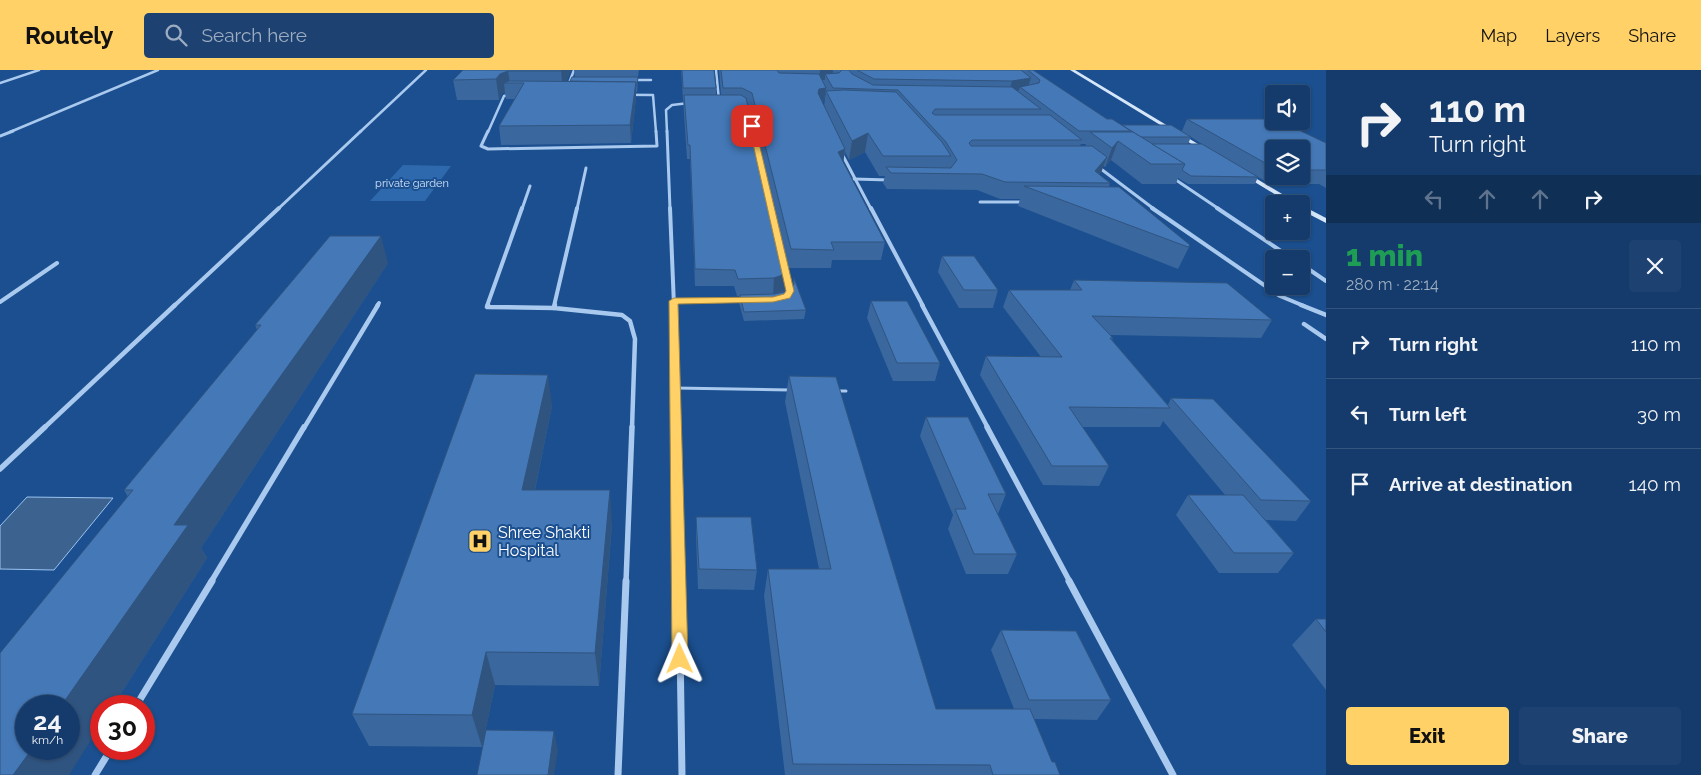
<!DOCTYPE html>
<html lang="en">
<head>
<meta charset="utf-8">
<style>
  :root { --surface:#143b6b; --page:#1d4271; --text:#f1f3f6; --muted:#9dadc1; --line:#33557e; --accent:#ffd166 }
  body { margin:0; font-family:Raleway,sans-serif; background:var(--page); color:var(--text); height:100vh; display:flex; flex-direction:column; font-size:19px; white-space:nowrap }
  * { box-sizing:border-box; margin:0 }
  p { font-size:16px; color:var(--muted) }
  .icon { flex:none; width:28px; height:28px; fill:none; stroke:currentColor; stroke-width:2; stroke-linecap:round; stroke-linejoin:round }
  .map { position:relative; flex:1; overflow:hidden }
  .drawer { display:flex; flex-direction:column; background:var(--surface); width:375px }
  .drawer>* { flex:none }
  .top-card { background:#143b6b; color:var(--text); overflow:hidden }
  .controls { position:absolute; left:1265px; top:15px; display:grid; gap:10px }
  .controls a { display:grid; place-items:center; width:45px; height:45px; border-radius:5px; background:var(--surface); box-shadow:0 1px 4px #0004,0 0 0 1px var(--line); font-size:25px }
  .speed { position:absolute; left:15px; top:625px; display:flex; gap:10px; font-size:25px; font-weight:700; text-align:center }
  .speed>* { display:grid; place-content:center; width:65px; height:65px; border-radius:50%; background:var(--surface); box-shadow:0 1px 4px #0004,0 0 0 1px var(--line); line-height:1 }
  .speed small { font-size:12px; font-weight:400 }
  .speed .limit { border:8px solid #d22; background:#fff; color:#111 }
  .pin { position:absolute; display:grid; place-items:center; width:42px; height:42px; color:#fff; margin:-21px; border-radius:10px; box-shadow:0 2px 8px #0006 }
  .me { position:absolute; width:55px; margin:-28px; rotate:359deg; stroke-linejoin:round; filter:drop-shadow(0 0 4px #0008) }
  .turn { display:flex; align-items:center; gap:18px; height:105px; padding:0 20px; font-size:22px }
  .turn .icon { width:65px; height:65px; stroke-width:2.5 }
  .turn b { display:block; font-size:35px; line-height:42px }
  .lanes { display:flex; align-items:center; height:48px; padding:0 20px; background:#0003; justify-content:center; gap:25px; direction:ltr }
  .lanes .off { opacity:.35 }
  .round { display:grid; place-items:center; flex:none; width:52px; height:52px; border-radius:5px; background:var(--page) }
  .head { display:flex; align-items:center; justify-content:space-between; height:85px; padding:0 20px }
  h1 { font-size:30px; font-weight:800; line-height:38px; color:#1e9e55 }
  .cta { display:flex; gap:10px; margin-top:auto; padding:10px 20px }
  .cta a { flex:1; height:58px; border-radius:5px; background:var(--accent); color:#111; font-size:20px; font-weight:800; line-height:58px; text-align:center }
  .cta a+a { background:var(--page); color:var(--text) }
  ul { padding:0; list-style:none }
  li { display:flex; align-items:center; gap:15px; height:70px; padding:0 20px; border-top:1px solid var(--line) }
  li div { flex:1 }
  li b { display:block; font-size:19px }
  li em { font-style:normal }
  header { display:flex; align-items:center; gap:30px; box-sizing:border-box; height:70px; padding:0 25px; background:var(--accent); color:#111 }
  header strong { font-size:24px }
  nav { display:flex; gap:28px; margin-inline-start:auto; font-size:18px }
  .search { width:350px; height:45px; background:var(--page); display:flex; align-items:center; gap:12px; box-sizing:border-box; padding:0 18px; border-radius:5px; color:var(--muted); font-size:19px }
  main { display:flex; flex:1; min-height:0 }
  .map>svg:first-child { display:block }
  .green { fill:#2e69ad }
  .water { fill:#3c6290; stroke:#9cc4f0 }
  .lines { fill:none; stroke-linecap:round; stroke-linejoin:round }
  .lane { stroke:#a9c9ee; stroke-width:3 }
  .street-far5 { stroke:#a9c9ee; stroke-width:2.5 }
  .street-far4 { stroke:#a9c9ee; stroke-width:3 }
  .street-far3 { stroke:#a9c9ee; stroke-width:4 }
  .street-far2 { stroke:#a9c9ee; stroke-width:4.5 }
  .street-far1 { stroke:#a9c9ee; stroke-width:5.5 }
  .street { stroke:#a9c9ee; stroke-width:7 }
  .secondary { fill:#d6e6fa; fill-rule:evenodd }
  .wall { fill:#3a679d; fill-rule:evenodd }
  .shaded-wall { fill:#305480 }
  .building { fill:#4478b7; stroke:#305480 }
  .route { fill:#ffd166; stroke:#a68842 }
  .labels { text-anchor:middle; dominant-baseline:central; stroke-width:4; stroke-linejoin:round; paint-order:stroke }
  .far-park-label { font-size:11px; fill:#cfe3fa; stroke:#1b4f8f }
  .near-poi-label { font-size:16px; fill:#fff; stroke:#1b4f8f; text-anchor:start }
</style>
</head>
<body>
<header>
<strong>Routely</strong>
<div class="search"><svg class="icon" aria-label="search" viewBox="0 0 24 24"><circle cx="10" cy="10" r="6"/><path d="M15 15l6 6"/></svg>Search here</div>
<nav><a>Map</a><a>Layers</a><a>Share</a></nav>
</header>
<main>
<div class="map">
<svg width="1326" height="705" viewBox="0 0 1326 705">
  <rect width="100%" height="100%" fill="#1b4f8f"/>
  <polygon class="green" points="403,95 451,96 425,131 370,131"/>
  <polygon class="water" points="27,427 113,428 54,500 0,499 0,456"/>
  <g class="lines">
    <g class="lane">
      <polyline points="675,318 790,320"/>
      <polyline points="837,321 846,321"/>
    </g>
    <g class="street-far5">
      <polyline points="716,0 719,30"/>
      <polyline points="633,10 651,10"/>
      <polyline points="0,13 39,0"/>
      <polyline points="568,16 574,0"/>
      <polyline points="10,62 158,0"/>
      <polyline points="360,62 426,0"/>
      <polyline points="488,62 504,26 511,24 653,25 656,62"/>
      <polyline points="667,62 666,40 672,35 689,33"/>
    </g>
    <g class="street-far4">
      <polyline points="488,61 481,76 488,79 657,76 656,61"/>
      <polyline points="667,61 670,139"/>
      <polyline points="0,66 13,61"/>
      <polyline points="841,82 871,139"/>
      <polyline points="1097,96 1154,139"/>
      <polyline points="1173,108 1219,139"/>
      <polyline points="854,109 889,110"/>
      <polyline points="980,132 1024,132"/>
      <polyline points="278,139 361,61"/>
      <polyline points="522,139 530,116"/>
      <polyline points="577,139 586,98"/>
    </g>
    <g class="street-far3">
      <polyline points="670,138 674,236"/>
      <polyline points="871,138 923,236"/>
      <polyline points="1152,138 1280,226 1304,236"/>
      <polyline points="1217,138 1293,189"/>
      <polyline points="1301,194 1326,211"/>
      <polyline points="786,204 790,221 788,225"/>
      <polyline points="674,231 746,230"/>
      <polyline points="0,232 57,193"/>
      <polyline points="174,236 279,138"/>
      <polyline points="377,236 379,233"/>
      <polyline points="487,236 522,138"/>
      <polyline points="554,236 577,138"/>
    </g>
    <g class="street-far2">
      <polyline points="488,235 487,237 554,238"/>
      <polyline points="555,235 554,238 622,245 630,251 635,269 632,358"/>
      <polyline points="674,235 676,358"/>
      <polyline points="922,235 988,358"/>
      <polyline points="1301,235 1326,245"/>
      <polyline points="1304,254 1326,269"/>
      <polyline points="44,358 175,235"/>
      <polyline points="304,358 378,235"/>
    </g>
    <g class="street-far1">
      <polyline points="676,357 679,512"/>
      <polyline points="987,357 1070,512"/>
      <polyline points="0,399 45,357"/>
      <polyline points="211,512 304,357"/>
      <polyline points="626,512 632,357"/>
    </g>
    <g class="street">
      <polyline points="679,511 682,705"/>
      <polyline points="1069,511 1173,705"/>
      <polyline points="136,636 212,511"/>
      <polyline points="95,705 111,679"/>
      <polyline points="618,705 626,511"/>
    </g>
    <g class="secondary">
      <polygon points="1070,0 1075,0 1208,80 1203,81"/>
      <polygon points="1243,103 1247,103 1299,134 1291,134 1243,105"/>
      <polygon points="1301,135 1326,148 1326,153 1301,140"/>
    </g>
  </g>
  <g class="wall">
    <polygon points="463,0 571,0 566,11 638,13 637,22 636,22 636,28 631,73 501,75 499,56 515,29 506,29 505,23 502,23 499,30 457,30 453,10"/>
    <polygon points="574,0 639,0 638,7 575,7"/>
    <path d="M681 0H714L716 18V25H721L719 0H1033L1107 49 1122 55 1182 61 1187 49 1326 73V118L1319 114H1270L1258 107 1255 114H1188L1178 108 1176 114H1142L1111 90 1105 97 1103 96 1099 104 1110 113 1109 117 1190 175 1178 199 1018 136 1020 129H1000L977 120 887 119 883 113 885 106H879L865 82 849 90 845 82 843 93 885 172 881 190H832L831 198H788L751 36 748 35 786 220 780 223 789 221 793 216 794 208 806 240 804 249 744 251 739 233V226H737L734 216H695L690 89H687ZM826 20V21L824 36 822 32 824 31ZM1191 67 1202 74H1188ZM1081 74H1086L1085 76H1080ZM1274 79H1301V106H1274Z"/>
    <polygon points="942,186 998,220 993,238 959,238 938,202"/>
    <polygon points="388,193 201,478 207,488 113,636 101,636 128,427 124,420 257,260 255,255"/>
    <polygon points="1074,210 1272,250 1261,268 1109,265 1113,268 1112,270 1168,335 1171,328 1311,431 1296,451 1266,450 1294,483 1278,503 1219,503 1176,445 1188,425 1225,425 1163,351 1160,357 1082,357 1109,396 1099,416 1043,415 980,305 986,286 1041,287 1003,237 1009,220 1070,220"/>
    <polygon points="871,231 940,293 935,311 893,311 867,248"/>
    <polygon points="789,306 936,639 1014,639 991,580 1001,560 1111,630 1097,650 1034,649 1052,692 1060,705 785,705 764,526 768,499 819,499 785,332"/>
    <polygon points="552,336 535,420 612,454 599,616 495,615 482,677 369,676 352,644"/>
    <polygon points="926,347 1006,424 998,444 1017,484 1008,504 966,504 948,459 953,445 920,366"/>
    <polygon points="696,447 757,500 754,520 698,519 696,467"/>
    <polygon points="1316,549 1326,549 1326,620 1292,575"/>
  </g>
  <g class="shaded-wall">
    <polygon points="562,0 571,0 563,21 561,1"/>
    <polygon points="820,0 833,0 832,9 825,4 825,10 819,10"/>
    <polygon points="508,1 510,13 504,13 505,23 502,23 499,30 496,9 500,4"/>
    <polygon points="1031,8 1027,20 1020,17 1018,22 1009,24 1012,11"/>
    <polygon points="636,12 636,28 631,73 630,55"/>
    <polygon points="826,18 824,31 818,32 818,23 819,19"/>
    <polygon points="868,63 865,82 849,90 852,71"/>
    <polygon points="1118,71 1111,90 1105,97 1112,78"/>
    <polygon points="845,79 843,94 838,82"/>
    <polygon points="1107,87 1101,103 1092,113 1095,101"/>
    <polygon points="381,166 388,193 201,478 207,488 113,636 101,636 101,654 69,705 13,705 32,679 69,679 69,636 61,636 174,455"/>
    <polygon points="788,203 786,220 773,225 774,208"/>
    <polygon points="548,305 552,336 528,453 522,420"/>
    <polygon points="610,420 612,454 599,616 595,583"/>
    <polygon points="486,582 495,615 482,677 472,645"/>
    <polygon points="554,661 558,680 554,705 548,705"/>
  </g>
  <g class="building">
    <polygon points="463,0 562,0 561,1 508,1 500,4 496,9 453,10"/>
    <polygon points="682,0 714,0 716,18 683,18"/>
    <polygon points="721,0 777,0 779,3 819,4 826,18 819,19 818,23 845,79 838,82 885,172 831,172 834,180 791,179 752,23 742,18 723,18"/>
    <polygon points="842,0 849,0 852,4 873,15 1012,17 1041,39 935,39 932,43 935,45 1050,45 1082,70 972,70 969,73 971,76 1092,76 1107,87 1095,101 1110,113 1005,112 982,104 891,103 886,97 951,98 957,90 946,72 898,20 833,18 825,4 839,3"/>
    <polygon points="857,0 1021,0 1031,8 1012,11 874,9"/>
    <polygon points="1028,0 1033,0 1107,49 1112,49 1131,61 1079,61 1020,17 1039,13 1040,10"/>
    <polygon points="572,7 638,7 637,16 636,16 636,12 570,11"/>
    <polygon points="509,11 636,12 630,55 499,56 524,13 504,13"/>
    <polygon points="844,20 896,22 942,72 951,86 883,86 868,63 852,71 826,21"/>
    <polygon points="684,25 741,25 746,28 788,203 774,208 738,209 735,200 695,199 690,75 688,75"/>
    <polygon points="1187,49 1274,49 1274,51 1280,51 1326,73 1326,100 1301,100 1301,79 1274,79 1274,98"/>
    <polygon points="1122,55 1171,55 1191,67 1141,67"/>
    <polygon points="1090,62 1133,62 1185,94 1151,94 1118,71 1112,78"/>
    <polygon points="1152,74 1202,74 1258,107 1191,106 1182,100 1185,94"/>
    <polygon points="1024,116 1119,117 1190,175 1188,177"/>
    <polygon points="330,166 381,166 174,455 188,455 61,636 26,636 26,679 32,679 13,705 0,705 0,583 133,420 124,420 261,255 255,255"/>
    <polygon points="942,186 974,186 998,220 964,220"/>
    <polygon points="794,208 806,240 744,242 740,225 774,224 789,221 794,214"/>
    <polygon points="1074,210 1227,213 1272,250 1092,246 1113,268 1110,268 1170,338 1069,337 1109,396 1052,396 986,286 1062,287 1009,220 1082,220"/>
    <polygon points="871,231 907,231 940,293 897,293"/>
    <polygon points="475,304 548,305 522,420 610,420 595,583 486,582 472,645 352,644"/>
    <polygon points="789,306 836,307 936,639 1030,639 1052,692 1055,692 1060,705 993,705 990,695 793,694 768,499 831,499"/>
    <polygon points="1171,328 1213,329 1311,431 1261,430"/>
    <polygon points="926,347 968,347 1006,424 988,424 1017,484 974,484 955,439 966,439"/>
    <polygon points="1188,425 1243,425 1294,483 1234,483"/>
    <polygon points="696,447 751,447 757,500 699,499"/>
    <polygon points="1316,549 1326,549 1326,562"/>
    <polygon points="1001,560 1076,561 1111,630 1029,630"/>
    <polygon points="486,660 554,661 548,705 477,705"/>
  </g>
  <polygon class="route" points="752,55 755,56 794,221 790,228 773,232 678,234 688,589 686,594 680,596 674,594 672,589 669,231 674,228 773,227 784,224 786,221 749,56"/>
  <defs>
    <g id="hospital-square" transform="scale(1.25)"><rect x="-9" y="-9" width="18" height="18" rx="4" fill="#ffd166" stroke="#1b4f8f"/><path d="M-5-5h3v3.5h4V-5h3V5h-3V1.5h-4V5h-3Z" fill="#111"/></g>
  </defs>
  <g fill-rule="evenodd">
    <use href="#hospital-square" x="480" y="471"/>
  </g>
  <g class="labels">
    <g class="far-park-label">
      <text x="412" y="113">private garden</text>
    </g>
    <g class="near-poi-label">
      <text x="498" y="462">Shree Shakti<tspan x="498" dy="18">Hospital</tspan></text>
    </g>
  </g>
</svg>
<div class="controls">
<a><svg class="icon" aria-label="sound" viewBox="0 0 24 24"><path d="M4 9h4l5-4v14l-5-4H4zM17 9q2 3 0 6"/></svg></a>
<a><svg class="icon" aria-label="layers" viewBox="0 0 24 24"><path d="M12 4l9 5-9 5-9-5zM3 14l9 5 9-5"/></svg></a>
<a>+</a>
<a>−</a>
</div>
<div class="speed"><div>24<small>km/h</small></div><div class="limit">30</div></div>
<div class="pin" style="left:752px;top:56px;background:#d93025"><svg class="icon" aria-label="arrive" viewBox="0 0 24 24"><path d="M6 21V4h12l-3 4 3 4H6"/></svg></div>
<svg class="me" style="left:680px;top:589px" viewBox="-20 -20 40 40"><path d="M0-17L14 15 0 8-14 15z" fill="#ffd166" stroke="#fff" stroke-width="4"/></svg>
</div>
<section class="drawer">
<div class="top-card">
<div class="turn"><svg class="icon" aria-label="right" viewBox="0 0 24 24"><path d="M7 20v-9h11M14 6l5 5-5 5"/></svg><div><b>110 m</b>Turn right</div></div>
<div class="lanes"><svg class="icon off" aria-label="left" viewBox="0 0 24 24"><path d="M17 20v-9H6M10 6l-5 5 5 5"/></svg><svg class="icon off" aria-label="ahead" viewBox="0 0 24 24"><path d="M12 20V5M6 11l6-6 6 6"/></svg><svg class="icon off" aria-label="ahead" viewBox="0 0 24 24"><path d="M12 20V5M6 11l6-6 6 6"/></svg><svg class="icon" aria-label="right" viewBox="0 0 24 24"><path d="M7 20v-9h11M14 6l5 5-5 5"/></svg></div>
</div>
<div class="head"><div><h1>1 min</h1><p>280 m · 22:14</p></div><a class="round"><svg class="icon" aria-label="close" viewBox="0 0 24 24"><path d="M6 6l12 12M18 6L6 18"/></svg></a></div>
<ul>
<li><svg class="icon" aria-label="right" viewBox="0 0 24 24"><path d="M7 20v-9h11M14 6l5 5-5 5"/></svg><div><b>Turn right</b></div><em>110 m</em></li>
<li><svg class="icon" aria-label="left" viewBox="0 0 24 24"><path d="M17 20v-9H6M10 6l-5 5 5 5"/></svg><div><b>Turn left</b></div><em>30 m</em></li>
<li><svg class="icon" aria-label="arrive" viewBox="0 0 24 24"><path d="M6 21V4h12l-3 4 3 4H6"/></svg><div><b>Arrive at destination</b></div><em>140 m</em></li>
</ul>
<div class="cta"><a>Exit</a><a>Share</a></div>
</section>
</main>
</body>
</html>
